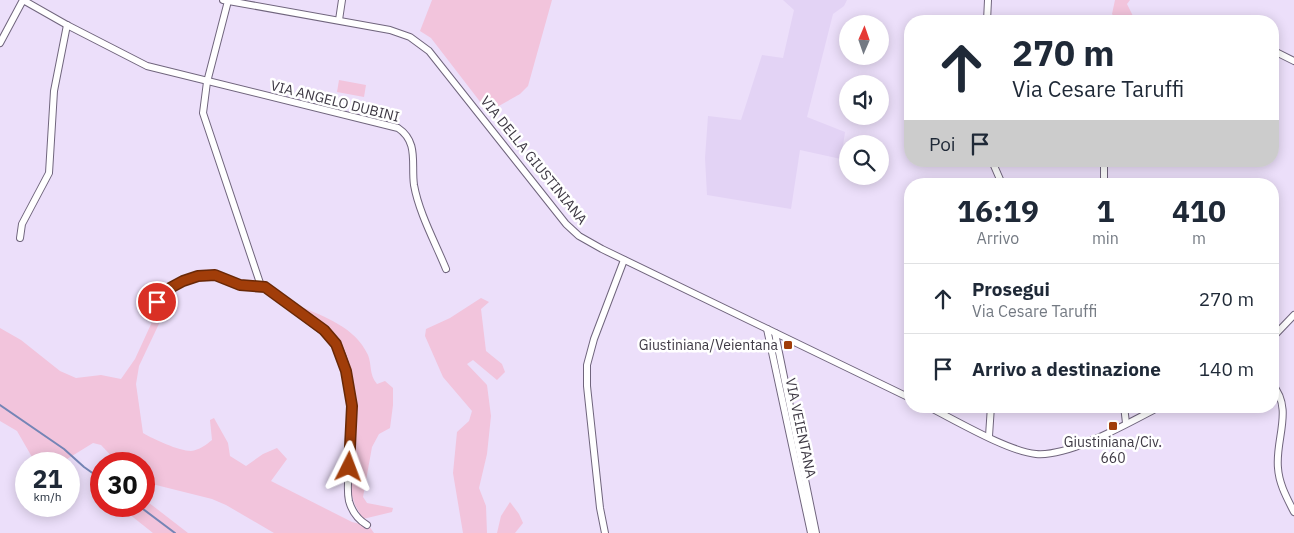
<!DOCTYPE html>
<html lang="it">
<head>
<meta charset="utf-8">
<style>
  :root { --surface:#fff; --page:#f6f6f7; --text:#1f2937; --muted:#747a83; --line:#e0e1e3 }
  body { margin:0; font-family:"IBM Plex Sans",sans-serif; background:var(--page); color:var(--text); height:100vh; display:flex; flex-direction:column; font-size:19px; white-space:nowrap }
  * { box-sizing:border-box; margin:0 }
  p { font-size:16px; color:var(--muted) }
  .icon { flex:none; width:28px; height:28px; fill:none; stroke:currentColor; stroke-width:2; stroke-linecap:round; stroke-linejoin:round }
  .map { position:relative; flex:1; overflow:hidden }
  .drawer { position:absolute; left:904px; top:178px; width:375px; height:235px; display:flex; flex-direction:column; background:var(--surface); border-radius:20px; box-shadow:0 2px 12px #0003 }
  .drawer>* { flex:none }
  .top-card { position:absolute; left:904px; top:15px; width:375px; height:152px; border-radius:20px; box-shadow:0 2px 12px #0003; background:#fff; color:var(--text); overflow:hidden }
  .needle { width:32px; rotate:2deg }
  .controls { position:absolute; left:839px; top:15px; display:grid; gap:10px }
  .controls a { display:grid; place-items:center; width:50px; height:50px; border-radius:50%; background:var(--surface); box-shadow:0 2px 12px #0003; font-size:25px }
  .speed { position:absolute; left:15px; top:452px; display:flex; gap:10px; font-size:25px; font-weight:700; text-align:center }
  .speed>* { display:grid; place-content:center; width:65px; height:65px; border-radius:50%; background:var(--surface); box-shadow:0 2px 12px #0003; line-height:1 }
  .speed small { font-size:12px; font-weight:400 }
  .speed .limit { border:8px solid #d22; background:#fff; color:#111 }
  .pin { position:absolute; display:grid; place-items:center; width:42px; height:42px; color:#fff; margin:-21px; border:2px solid #fff; border-radius:50%; box-shadow:0 1px 5px #0007 }
  .me { position:absolute; width:55px; margin:-28px; rotate:3deg; stroke-linejoin:round; filter:drop-shadow(0 0 4px #0008) }
  .turn { display:flex; align-items:center; gap:18px; height:105px; padding:0 25px; font-size:22px }
  .turn .icon { width:65px; height:65px; stroke-width:2.5 }
  .turn b { display:block; font-size:35px; line-height:42px }
  .then { display:flex; align-items:center; height:48px; padding:0 25px; background:#0003; gap:10px; font-size:19px }
  .eta { display:flex; justify-content:space-evenly; align-items:center; height:85px; text-align:center }
  .eta b { font-size:30px; font-weight:700; line-height:35px }
  ul { padding:0; list-style:none }
  li { display:flex; align-items:center; gap:15px; height:70px; padding:0 25px; border-top:1px solid var(--line) }
  li div { flex:1 }
  li b { display:block; font-size:19px }
  li em { font-style:normal }
  .map>svg:first-child { display:block }
  .built { fill:#e3d3f5 }
  .green { fill:#f2c4dc }
  .lines { fill:none; stroke-linecap:round; stroke-linejoin:round }
  .stream { stroke:#7585b6; stroke-width:2 }
  .minor-casing { stroke:#70657d; stroke-width:8 }
  .minor { stroke:#fff; stroke-width:6 }
  .route-casing { stroke:#692806; stroke-width:12 }
  .route { stroke:#a13d09; stroke-width:9 }
  .poi-dot { fill:#a13d09; stroke:#fff; stroke-width:2 }
  .labels { text-anchor:middle; dominant-baseline:central; stroke-width:5; stroke-linejoin:round; paint-order:stroke }
  .street-label { font-size:14px; fill:#3e3944; stroke:#fff }
  .poi-label { font-size:14px; fill:#3e3944; stroke:#fff; text-anchor:end }
</style>
</head>
<body>
<div class="map">
<svg width="1294" height="533" viewBox="0 0 1294 533">
  <rect width="100%" height="100%" fill="#ecdffa"/>
  <polygon class="built" points="783,0 847,0 844,6 833,14 807,117 845,132 841,159 800,150 791,209 707,195 705,158 708,116 741,120 762,55 783,58 794,10"/>
  <g class="green">
    <polygon points="432,0 552,0 528,86 520,94 488,112 431,38 420,31"/>
    <polygon points="1115,0 1130,0 1127,4 1133,16 1126,21 1117,21 1112,14"/>
    <polygon points="339,80 366,85 364,97 337,92"/>
    <polygon points="481,298 489,302 481,309 486,351 502,364 505,372 497,380 473,360 467,364 487,385 491,416 487,454 479,488 486,506 487,533 463,533 453,473 457,432 469,421 472,411 443,377 425,336 426,329 450,318"/>
    <path d="M299 306C325 317 355 327 368 355 372 365 369 375 377 384L385 381 393 388V405L390 428 379 434 372 447 363 497 367 503 393 508 392 512 363 519 355 505 351 492 357 417 355 396 344 355 337 340 331 333 299 310Z"/>
    <path d="M158 309 165 311 139 366 136 384 143 433C153 439 179 451 191 451 199 450 206 445 212 440L210 420 214 418 228 443 230 456 246 466 263 454 277 448 287 459 271 481 352 522 369 526 374 533H274L226 505 212 499 144 482V464H119L101 445 93 443 59 464H36L17 431 0 421V328L21 340 60 371 76 378 101 375 121 379 135 359Z"/>
    <polygon points="144,499 188,533 153,533 119,506 144,506"/>
    <polygon points="510,502 519,514 523,523 515,533 497,533 501,516"/>
  </g>
  <g class="lines">
    <g class="stream">
      <polyline points="0,405 64,449 84,467 101,479"/>
      <polyline points="139,506 175,533"/>
    </g>
    <g class="minor-casing">
      <g id="minor">
        <polyline points="223,0 390,30 410,37 429,51 566,224 579,236 602,249 910,398"/>
        <polyline points="228,1 207,82 203,113 261,286"/>
        <polyline points="339,20 342,0"/>
        <polyline points="987,21 988,0"/>
        <path d="M0 43 23 0 67 25 147 66 398 128C419 142 411 164 414 185 419 213 435 242 446 269"/>
        <polyline points="1272,50 1294,61"/>
        <polyline points="992,161 1002,184"/>
        <polyline points="1104,161 1104,184"/>
        <polyline points="20,238 22,224 49,173 54,91 67,25"/>
        <path d="M157 302 170 288 183 281 198 276 215 275 243 285 265 287 334 340C354 367 352 425 350 458 349 472 346 487 349 501 352 512 357 519 367 525"/>
        <polyline points="767,329 811,533"/>
        <polyline points="775,333 816,533"/>
        <polyline points="1272,338 1294,315"/>
        <path d="M1272 384C1294 409 1275 439 1278 468 1279 484 1287 498 1294 512"/>
        <path d="M927 406C955 420 1007 451 1036 454 1070 457 1130 422 1161 406"/>
        <polyline points="1124,406 1126,423"/>
        <polyline points="989,436 991,406"/>
        <polyline points="605,533 600,508 587,386 587,365 594,339 624,260"/>
      </g>
    </g>
    <use href="#minor" class="minor"/>
  </g>
  <g class="lines">
    <g class="route-casing">
      <polyline id="route" points="157,302 170,288 183,281 198,276 215,275 240,285 265,287 324,330 336,344 346,371 352,406 349,467"/>
    </g>
    <use href="#route" class="route"/>
  </g>
  <g class="poi-dot">
    <rect x="783" y="340" width="10" height="10" rx="2.5"/>
    <rect x="1108" y="421" width="10" height="10" rx="2.5"/>
  </g>
  <g class="labels">
    <g class="street-label">
      <text transform="translate(335 101) rotate(14)">VIA ANGELO DUBINI</text>
      <text transform="translate(534 160) rotate(51)">VIA DELLA GIUSTINIANA</text>
      <text transform="translate(801 428) rotate(78)">VIA VEIENTANA</text>
    </g>
    <g class="poi-label">
      <text x="778" y="345">Giustiniana/Veientana</text>
      <text x="1113" y="442" text-anchor="middle">Giustiniana/Civ.<tspan x="1113" dy="16">660</tspan></text>
    </g>
  </g>
</svg>
<div class="controls">
<a><svg class="needle" viewBox="-14 -14 28 28"><path d="M0-13l5 13h-10z" fill="#e53935"/><path d="M0 13l5-13h-10z" fill="#747a83"/></svg></a>
<a><svg class="icon" aria-label="sound" viewBox="0 0 24 24"><path d="M4 9h4l5-4v14l-5-4H4zM17 9q2 3 0 6"/></svg></a>
<a><svg class="icon" aria-label="search" viewBox="0 0 24 24"><circle cx="10" cy="10" r="6"/><path d="M15 15l6 6"/></svg></a>
</div>
<div class="speed"><div>21<small>km/h</small></div><div class="limit">30</div></div>
<div class="pin" style="left:157px;top:302px;background:#d93025"><svg class="icon" aria-label="arrive" viewBox="0 0 24 24"><path d="M6 21V4h12l-3 4 3 4H6"/></svg></div>
<svg class="me" style="left:349px;top:467px" viewBox="-20 -20 40 40"><path d="M0-17L14 15 0 8-14 15z" fill="#a13d09" stroke="#fff" stroke-width="4"/></svg>
<div class="top-card">
<div class="turn"><svg class="icon" aria-label="ahead" viewBox="0 0 24 24"><path d="M12 20V5M6 11l6-6 6 6"/></svg><div><b>270 m</b>Via Cesare Taruffi</div></div>
<div class="then">Poi<svg class="icon" aria-label="arrive" viewBox="0 0 24 24"><path d="M6 21V4h12l-3 4 3 4H6"/></svg></div>
</div>
<section class="drawer">
<div class="eta">
<div><b>16:19</b><p>Arrivo</p></div>
<div><b>1</b><p>min</p></div>
<div><b>410</b><p>m</p></div>
</div>
<ul>
<li><svg class="icon" aria-label="ahead" viewBox="0 0 24 24"><path d="M12 20V5M6 11l6-6 6 6"/></svg><div><b>Prosegui</b><p>Via Cesare Taruffi</p></div><em>270 m</em></li>
<li><svg class="icon" aria-label="arrive" viewBox="0 0 24 24"><path d="M6 21V4h12l-3 4 3 4H6"/></svg><div><b>Arrivo a destinazione</b></div><em>140 m</em></li>
</ul>
</section>
</div>
</body>
</html>
